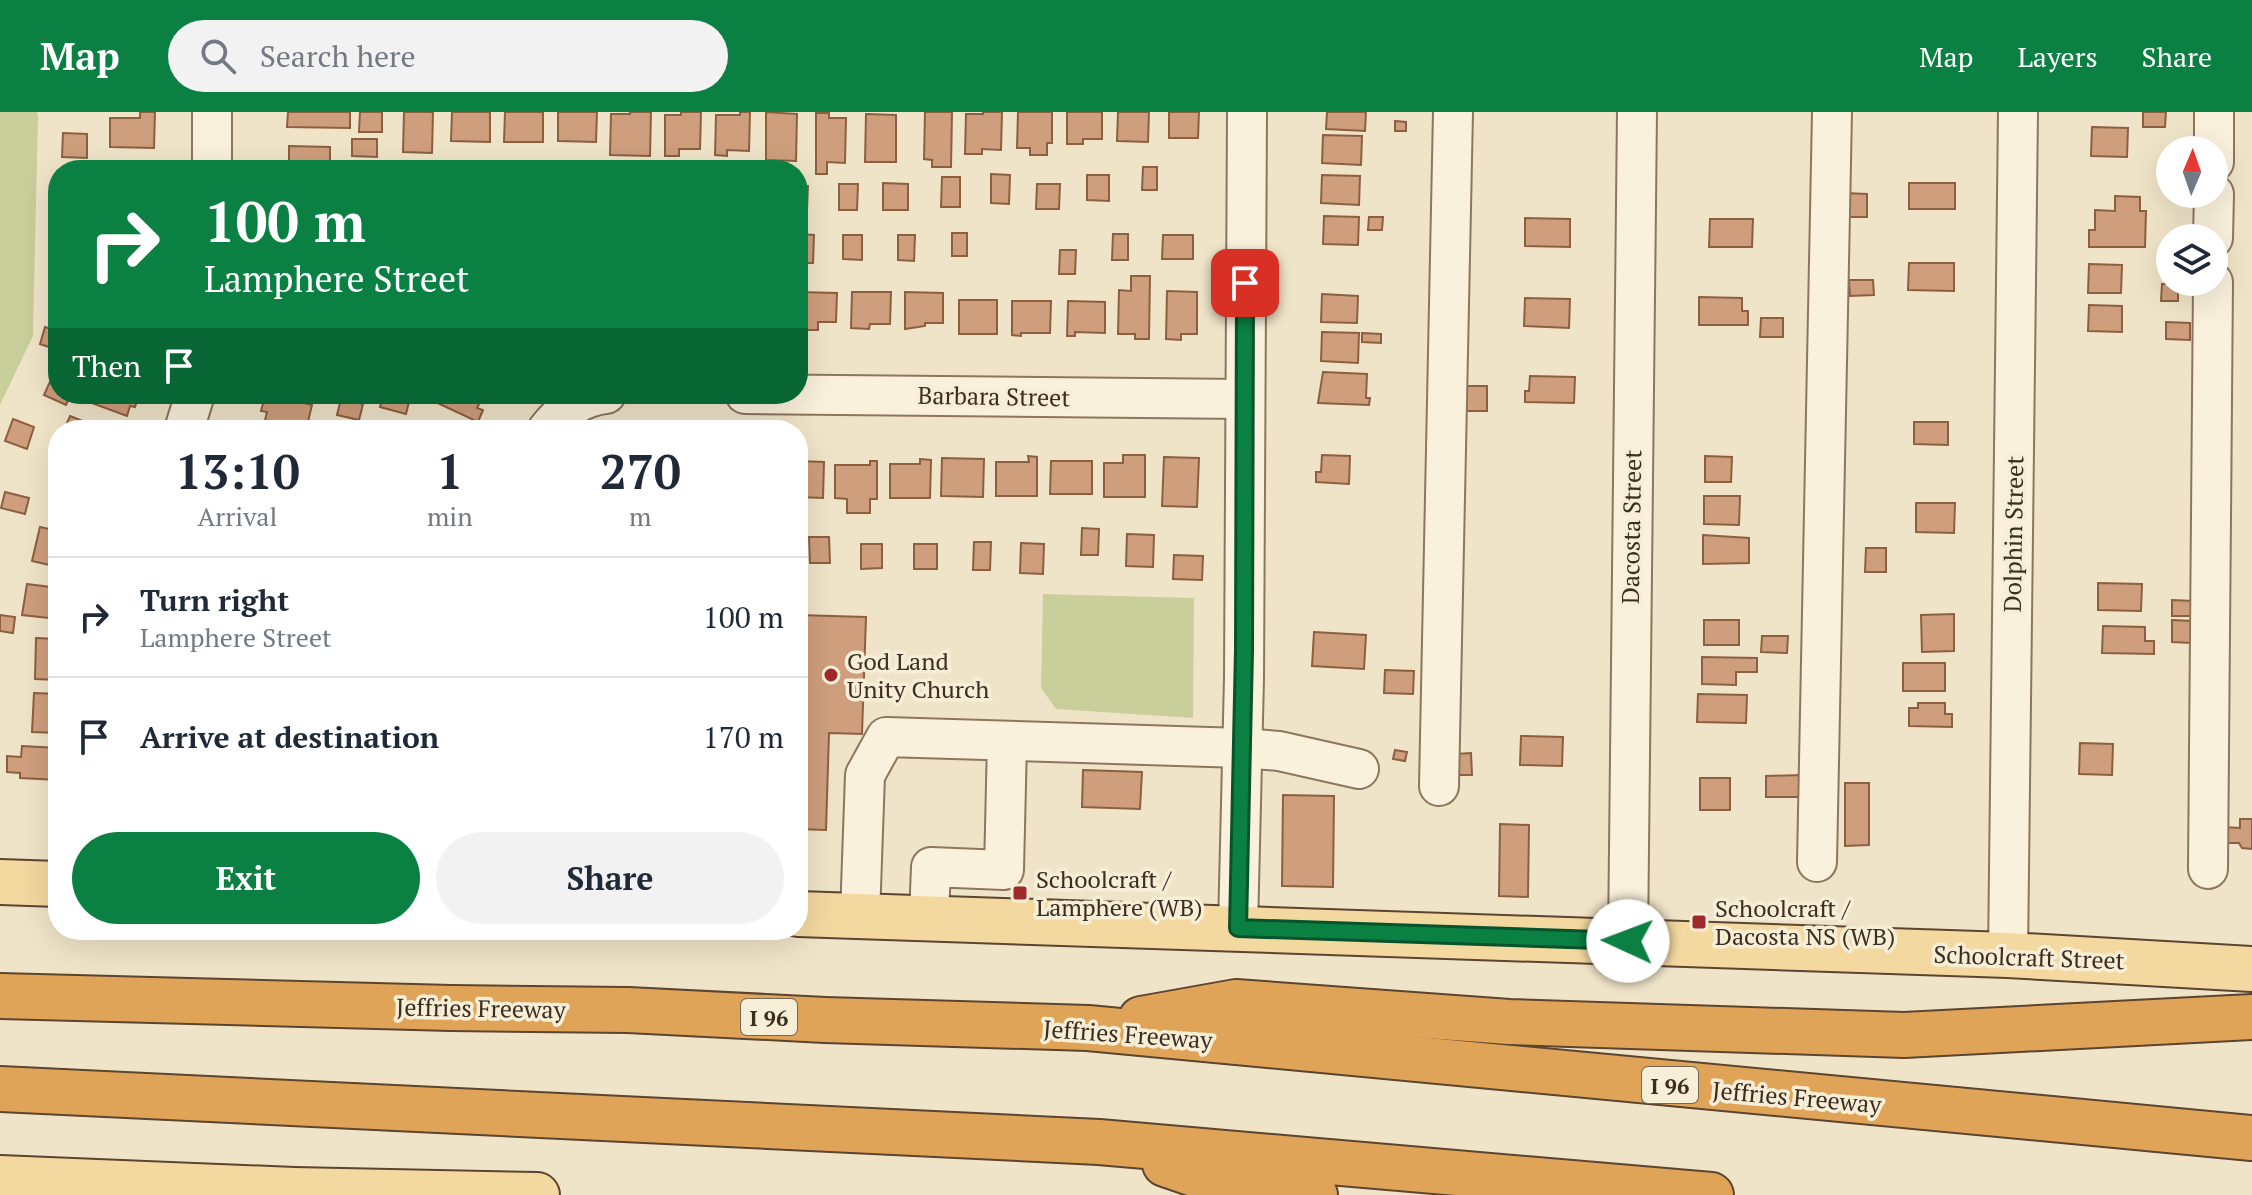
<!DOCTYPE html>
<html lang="en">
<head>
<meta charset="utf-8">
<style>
  :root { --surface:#fff; --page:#f2f2f3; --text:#1f2937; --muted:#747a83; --line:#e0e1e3; --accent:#0b8043 }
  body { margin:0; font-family:"PT Serif",serif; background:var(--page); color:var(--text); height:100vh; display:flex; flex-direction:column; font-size:30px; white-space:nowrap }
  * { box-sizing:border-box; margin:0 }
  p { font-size:26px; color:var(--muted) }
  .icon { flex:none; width:44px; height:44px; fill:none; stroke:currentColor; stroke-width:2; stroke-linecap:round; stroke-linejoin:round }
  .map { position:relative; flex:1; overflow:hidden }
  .panel { position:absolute; left:48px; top:308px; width:760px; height:520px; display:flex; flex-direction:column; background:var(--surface); border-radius:32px; box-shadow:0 8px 32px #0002 }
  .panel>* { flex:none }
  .hud { position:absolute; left:48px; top:48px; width:760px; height:244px; border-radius:32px; box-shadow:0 8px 32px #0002; background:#0b8043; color:#fff; overflow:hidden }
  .needle { width:52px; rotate:2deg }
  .tools { position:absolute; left:2156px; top:24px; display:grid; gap:16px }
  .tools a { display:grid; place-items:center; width:72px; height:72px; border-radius:50%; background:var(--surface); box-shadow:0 8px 32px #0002; font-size:40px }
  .pin { position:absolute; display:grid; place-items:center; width:68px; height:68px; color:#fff; margin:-34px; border-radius:16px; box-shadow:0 4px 12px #0006 }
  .me { position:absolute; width:88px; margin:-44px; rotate:272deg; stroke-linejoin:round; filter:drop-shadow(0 0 6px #0008) }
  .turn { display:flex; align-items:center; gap:28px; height:168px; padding:0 24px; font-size:36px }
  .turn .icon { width:104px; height:104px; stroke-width:2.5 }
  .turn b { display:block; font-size:56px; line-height:68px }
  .then { display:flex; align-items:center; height:76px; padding:0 24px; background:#0003; gap:16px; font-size:30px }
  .eta { display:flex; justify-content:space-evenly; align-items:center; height:136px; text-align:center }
  .eta b { font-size:48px; font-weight:700; line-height:56px }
  .action { display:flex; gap:16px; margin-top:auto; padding:16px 24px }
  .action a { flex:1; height:92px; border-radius:48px; background:var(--accent); color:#fff; font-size:32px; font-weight:700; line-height:92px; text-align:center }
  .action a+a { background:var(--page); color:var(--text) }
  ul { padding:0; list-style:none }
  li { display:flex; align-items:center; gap:24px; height:120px; padding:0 24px; border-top:2px solid var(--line) }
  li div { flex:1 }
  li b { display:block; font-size:30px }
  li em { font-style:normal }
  header { display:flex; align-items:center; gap:48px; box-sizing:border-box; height:112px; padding:0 40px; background:var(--accent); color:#fff }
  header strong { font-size:38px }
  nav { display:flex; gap:44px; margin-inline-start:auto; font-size:28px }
  .search { width:560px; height:72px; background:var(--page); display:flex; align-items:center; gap:20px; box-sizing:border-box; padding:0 28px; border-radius:44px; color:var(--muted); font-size:30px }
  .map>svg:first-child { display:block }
  .green { fill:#c9cf9b }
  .building { fill:#cf9f7d; stroke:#8d5f41; stroke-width:2 }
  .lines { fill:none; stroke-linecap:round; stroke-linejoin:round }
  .minor-casing { stroke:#8d765c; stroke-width:42 }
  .major-casing { stroke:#5b4430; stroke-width:48 }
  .highway-casing { stroke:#5b4430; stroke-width:48 }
  .minor { stroke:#faf1dc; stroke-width:38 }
  .major { stroke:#f3d9a0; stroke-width:44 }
  .highway { stroke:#e0a458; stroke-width:44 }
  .route-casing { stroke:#07532c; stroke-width:20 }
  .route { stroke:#0b8043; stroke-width:14 }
  .poi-dot { fill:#9e2a2b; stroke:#f7eed8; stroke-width:3 }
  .labels { text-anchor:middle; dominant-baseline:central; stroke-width:7; stroke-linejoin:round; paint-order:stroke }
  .shield { fill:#f7eed8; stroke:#756857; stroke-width:2 }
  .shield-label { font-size:22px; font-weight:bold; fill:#3d2e20 }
  .street-label { font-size:24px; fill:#3d2e20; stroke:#f7eed8 }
  .poi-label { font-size:24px; fill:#3d2e20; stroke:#f7eed8; text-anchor:start }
</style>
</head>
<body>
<header>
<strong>Map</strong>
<div class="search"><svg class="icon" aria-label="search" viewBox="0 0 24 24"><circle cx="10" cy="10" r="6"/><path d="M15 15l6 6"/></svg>Search here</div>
<nav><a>Map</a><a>Layers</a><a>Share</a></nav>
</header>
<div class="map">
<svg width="2252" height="1083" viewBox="0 0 2252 1083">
  <rect width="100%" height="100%" fill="#f0e4c8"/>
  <g class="green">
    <polygon points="0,0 37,0 38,4 33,224 0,293"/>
    <polygon points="1043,482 1194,486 1193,606 1056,597 1041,576"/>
  </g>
  <g class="building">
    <polygon points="140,0 155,0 154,36 110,35 110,6 140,6"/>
    <polygon points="288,0 350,0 350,16 287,15"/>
    <polygon points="360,0 382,0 382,20 359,20"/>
    <polygon points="404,0 433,0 432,41 403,40"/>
    <polygon points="452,0 490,0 490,30 451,29"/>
    <polygon points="505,0 543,0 543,30 504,30"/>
    <polygon points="558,0 597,0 596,30 558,29"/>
    <polygon points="630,0 651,0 650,44 610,43 611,2 630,2"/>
    <polygon points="681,0 701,0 700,37 679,37 679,44 665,44 665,3 681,3"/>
    <polygon points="740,0 750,0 749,39 727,38 727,44 715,43 716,3 740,3"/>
    <polygon points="766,0 797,2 796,49 766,48"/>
    <polygon points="925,0 952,0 951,55 932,55 932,48 924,47"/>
    <polygon points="983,0 1002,0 1001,38 982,37 982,42 965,42 966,2 983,2"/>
    <polygon points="1018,0 1052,0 1052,31 1047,31 1047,43 1030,43 1030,36 1017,36"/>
    <polygon points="1067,0 1102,0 1102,27 1083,27 1083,32 1067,32"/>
    <polygon points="1118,0 1149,0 1148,30 1117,29"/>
    <polygon points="1169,0 1199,0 1198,26 1169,26"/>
    <polygon points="1327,0 1366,0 1365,19 1326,17"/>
    <polygon points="2143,0 2166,0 2165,15 2143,15"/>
    <polygon points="816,1 829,1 829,6 846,6 845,51 827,50 827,62 816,62"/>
    <polygon points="866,2 896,3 896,50 865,50"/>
    <polygon points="1395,9 1406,10 1406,19 1395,19"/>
    <polygon points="2092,15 2128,16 2127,45 2091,44"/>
    <polygon points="63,21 87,22 87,46 62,45"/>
    <polygon points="1323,23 1362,24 1361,53 1322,51"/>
    <polygon points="352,27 377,27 377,45 352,44"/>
    <polygon points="289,34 330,35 330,58 289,58"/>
    <rect x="118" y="52" width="29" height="6"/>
    <polygon points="1143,55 1157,55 1157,78 1142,78"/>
    <polygon points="991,62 1010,63 1009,92 991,91"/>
    <polygon points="1087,63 1109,63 1109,89 1087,88"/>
    <polygon points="1322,63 1360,64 1359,93 1321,91"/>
    <polygon points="942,65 960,65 960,95 941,95"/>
    <polygon points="883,71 908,72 908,98 883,98"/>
    <rect x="1909" y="71" width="46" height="26"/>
    <polygon points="839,72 858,72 857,98 839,98"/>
    <polygon points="1037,72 1060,72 1059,97 1036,97"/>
    <polygon points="798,74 808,74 807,98 798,98"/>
    <polygon points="1845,81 1867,82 1867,105 1844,105"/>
    <polygon points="2115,84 2140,85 2140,99 2146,99 2145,135 2089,135 2089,118 2095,118 2095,98 2115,99"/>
    <polygon points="1324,104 1359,105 1358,133 1323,132"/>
    <polygon points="1369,105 1383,105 1382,118 1368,118"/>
    <polygon points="1525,106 1570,107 1570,135 1525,134"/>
    <polygon points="1710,107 1753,107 1752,135 1709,135"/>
    <rect x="952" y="121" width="15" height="23"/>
    <polygon points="798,122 814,123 813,151 798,151"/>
    <polygon points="1113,122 1128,122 1128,148 1112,148"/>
    <polygon points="843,123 862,123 862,148 843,147"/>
    <polygon points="898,123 915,123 914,149 898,148"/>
    <polygon points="1163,123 1193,123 1193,147 1162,147"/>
    <polygon points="1060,138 1076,138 1075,162 1059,162"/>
    <polygon points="1909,151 1954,151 1954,179 1908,178"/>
    <polygon points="2089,152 2122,153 2121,181 2088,181"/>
    <polygon points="1131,164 1150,164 1149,227 1135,227 1135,222 1118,222 1119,178 1131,179"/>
    <polygon points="1849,168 1873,168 1874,183 1850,184"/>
    <polygon points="2162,172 2178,172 2178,189 2161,189"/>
    <polygon points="1167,179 1197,180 1197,222 1181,222 1181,228 1166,227"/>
    <polygon points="798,180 837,181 836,210 818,210 818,218 798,218"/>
    <polygon points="852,180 891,180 890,212 870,212 869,217 851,216"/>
    <polygon points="905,180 943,181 943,211 925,211 925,214 905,217"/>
    <polygon points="1322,182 1358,184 1357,211 1321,210"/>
    <polygon points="1699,185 1742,186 1742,199 1748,199 1748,213 1699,213"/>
    <polygon points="1525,186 1570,187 1569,216 1524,214"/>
    <rect x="959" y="188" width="38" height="34"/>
    <polygon points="1012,189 1051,189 1050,221 1021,221 1021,224 1012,223"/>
    <polygon points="1068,189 1105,190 1105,221 1075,220 1075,224 1067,224"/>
    <polygon points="2089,193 2122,194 2122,220 2088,219"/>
    <polygon points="1761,206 1783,206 1783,225 1760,225"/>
    <polygon points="2166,210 2190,211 2190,228 2166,227"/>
    <polygon points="45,215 58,219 58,238 40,232"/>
    <polygon points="1322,220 1359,221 1358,251 1321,249"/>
    <polygon points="1362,221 1381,222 1381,231 1362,230"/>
    <polygon points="1323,260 1367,262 1366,286 1370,286 1369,293 1318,291"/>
    <polygon points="1530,264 1575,265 1574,291 1525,290 1525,279 1529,279"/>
    <polygon points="52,265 58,268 58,282 71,282 66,293 44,283"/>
    <rect x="1460" y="274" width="27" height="25"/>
    <polygon points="88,282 134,282 138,285 135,295 130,294 127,304 86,289"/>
    <polygon points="384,282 411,282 406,302 380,295"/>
    <polygon points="434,282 484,282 477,296 483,298 478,310 431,288"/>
    <polygon points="272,283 312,293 306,318 275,315 274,318 263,317 267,300 261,299 265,284 271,286"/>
    <polygon points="341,287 363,292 359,308 337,303"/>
    <polygon points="70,304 105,318 64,318"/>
    <polygon points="13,307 34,315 27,337 5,329"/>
    <polygon points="1914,310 1948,310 1948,333 1914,332"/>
    <polygon points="1123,343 1145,343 1145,385 1104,385 1104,351 1123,351"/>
    <polygon points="1322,343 1350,344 1349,372 1316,370 1316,360 1321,360"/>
    <polygon points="1028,344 1037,345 1037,384 996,384 996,350 1029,350"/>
    <polygon points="1705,344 1732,345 1731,370 1705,370"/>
    <polygon points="1164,345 1199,346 1197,395 1162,394"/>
    <polygon points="942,346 984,347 983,385 941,384"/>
    <polygon points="920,347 931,348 930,386 890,386 890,352 920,352"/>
    <polygon points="798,349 824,350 823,386 798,385"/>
    <polygon points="870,349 877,349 877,387 870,387 870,401 847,401 847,387 835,386 835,353 870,353"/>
    <polygon points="1051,349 1092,349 1092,382 1050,382"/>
    <polygon points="54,360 58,362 58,398 49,395 54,377 50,375"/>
    <polygon points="5,380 29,386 25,402 1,396"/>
    <polygon points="1704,384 1740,384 1739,413 1704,412"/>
    <polygon points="1916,391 1955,391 1954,421 1916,420"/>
    <polygon points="40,415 58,419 58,455 32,449"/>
    <polygon points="1082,416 1099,417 1098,443 1081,443"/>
    <polygon points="1127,422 1154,423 1153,455 1126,454"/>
    <polygon points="1703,423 1749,426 1749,451 1703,452"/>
    <polygon points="809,425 829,425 830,451 810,451"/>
    <polygon points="974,430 991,430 990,458 973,458"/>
    <polygon points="1021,431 1044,432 1043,462 1020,461"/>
    <polygon points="861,432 882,432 882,456 861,457"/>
    <rect x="914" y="432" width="23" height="25"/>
    <polygon points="1866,436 1886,436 1886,460 1865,460"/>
    <polygon points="1174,443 1203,444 1202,468 1173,467"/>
    <polygon points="2098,471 2142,472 2141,499 2098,498"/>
    <polygon points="27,472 58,476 58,507 22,503"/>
    <polygon points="2172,488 2193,489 2193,504 2172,504"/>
    <polygon points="1954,502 1954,539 1922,540 1921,503"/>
    <polygon points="0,503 15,505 13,521 0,519"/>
    <polygon points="798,503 866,505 862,622 829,621 826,718 798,717"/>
    <rect x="1704" y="508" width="35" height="25"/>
    <polygon points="2172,508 2192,509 2191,531 2172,530"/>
    <polygon points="2103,514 2145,515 2145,529 2154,529 2154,542 2102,541"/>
    <polygon points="1314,520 1366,523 1364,557 1312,554"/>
    <polygon points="1762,524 1788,524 1787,541 1761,540"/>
    <polygon points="36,526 58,527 58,568 35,567"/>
    <polygon points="1702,545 1757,546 1757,560 1736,560 1736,573 1702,572"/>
    <rect x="1903" y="551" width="42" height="28"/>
    <polygon points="1385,558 1414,559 1413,582 1384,581"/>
    <polygon points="34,581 58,582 58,621 32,620"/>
    <polygon points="1698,582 1747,583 1746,611 1697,610"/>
    <polygon points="1918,591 1945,591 1945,602 1952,602 1952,615 1909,614 1909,596 1918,596"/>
    <polygon points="1521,624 1563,625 1562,654 1520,653"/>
    <polygon points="2080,631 2113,632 2112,663 2079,662"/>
    <polygon points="22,634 58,636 58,668 20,666 20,661 7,660 7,644 21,645"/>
    <polygon points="1395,638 1407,640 1405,649 1393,647"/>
    <polygon points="1471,641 1472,663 1456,663 1455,642"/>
    <polygon points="1083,658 1142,660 1140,697 1082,695"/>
    <polygon points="1801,663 1800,685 1766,685 1766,664"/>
    <rect x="1700" y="666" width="30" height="32"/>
    <polygon points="1845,671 1869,671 1869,733 1845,734"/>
    <polygon points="1283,683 1334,684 1333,775 1282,774"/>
    <polygon points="2240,707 2252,707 2252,737 2242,736 2239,731 2223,731 2224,715 2240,716"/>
    <polygon points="1500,712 1529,713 1528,785 1499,784"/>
  </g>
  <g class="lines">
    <g class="minor-casing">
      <g id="minor">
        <polyline points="2214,50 2214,0"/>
        <polyline points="212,58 212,0"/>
        <polyline points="2213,126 2214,82"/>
        <polyline points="745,282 1244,287"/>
        <polyline points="184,318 195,282"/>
        <path d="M547 318C562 298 581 285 606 282"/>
        <polyline points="1439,674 1453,0"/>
        <polyline points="1817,750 1832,0"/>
        <polyline points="2208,757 2213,170"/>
        <polyline points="860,804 865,663 886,625 1242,636 1279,639 1359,657"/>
        <polyline points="929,805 931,755 1004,758 1007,629"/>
        <polyline points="1238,816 1244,566 1247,0"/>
        <polyline points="1628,829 1637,0"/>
        <polyline points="2008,843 2018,0"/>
      </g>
    </g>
    <g class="major-casing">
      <g id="major">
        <polyline points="0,770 58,772"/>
        <polyline points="798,802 2008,843 2252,857"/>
        <polyline points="0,1066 294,1078 537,1083"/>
      </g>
    </g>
    <g class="highway-casing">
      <g id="highway">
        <polyline points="0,884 451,896 628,898 825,908 1088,916 2252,1026"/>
        <polyline points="1141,907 1236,890 1509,910 1904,923 2252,905"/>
        <polyline points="0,977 1099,1030 1711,1083"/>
        <polyline points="1165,1052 1229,1074 1315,1083"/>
      </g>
    </g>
    <use href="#minor" class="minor"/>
    <use href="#major" class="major"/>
    <use href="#highway" class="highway"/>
  </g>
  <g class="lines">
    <g class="route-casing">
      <polyline id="route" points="1245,171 1244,538 1238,816 1628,829"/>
    </g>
    <use href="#route" class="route"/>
  </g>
  <g class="poi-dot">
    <circle cx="831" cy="563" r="8"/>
    <rect x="1012" y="773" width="16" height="16" rx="4"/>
    <rect x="1691" y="802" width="16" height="16" rx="4"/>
  </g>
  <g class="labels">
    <g class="shield">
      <rect x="741" y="887" width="56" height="36" rx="6"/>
      <rect x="1642" y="955" width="56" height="36" rx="6"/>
    </g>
    <g class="shield-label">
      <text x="769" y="905">I 96</text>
      <text x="1670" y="973">I 96</text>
    </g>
    <g class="street-label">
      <text transform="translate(994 284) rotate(1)">Barbara Street</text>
      <text transform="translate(1631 415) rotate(-89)">Dacosta Street</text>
      <text transform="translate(2013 422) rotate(-89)">Dolphin Street</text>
      <text transform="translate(2029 845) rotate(2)">Schoolcraft Street</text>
      <text transform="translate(481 896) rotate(1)">Jeffries Freeway</text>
      <text transform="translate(1128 922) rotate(4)">Jeffries Freeway</text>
      <text transform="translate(1797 985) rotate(5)">Jeffries Freeway</text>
    </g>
    <g class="poi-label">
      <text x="847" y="549">God Land<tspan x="847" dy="28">Unity Church</tspan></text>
      <text x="1036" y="767">Schoolcraft /<tspan x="1036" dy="28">Lamphere (WB)</tspan></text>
      <text x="1715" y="796">Schoolcraft /<tspan x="1715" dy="28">Dacosta NS (WB)</tspan></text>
    </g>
  </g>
</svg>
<div class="tools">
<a><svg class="needle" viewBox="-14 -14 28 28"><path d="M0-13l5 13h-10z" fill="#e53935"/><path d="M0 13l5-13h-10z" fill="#747a83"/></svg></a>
<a><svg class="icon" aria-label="layers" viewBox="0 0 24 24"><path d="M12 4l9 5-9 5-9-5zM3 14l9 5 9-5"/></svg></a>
</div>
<div class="pin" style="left:1245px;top:171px;background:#d93025"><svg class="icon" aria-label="arrive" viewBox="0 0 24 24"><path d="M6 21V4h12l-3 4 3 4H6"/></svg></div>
<svg class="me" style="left:1628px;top:829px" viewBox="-20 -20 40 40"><circle r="19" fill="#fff"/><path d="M0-13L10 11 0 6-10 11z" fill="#0b8043"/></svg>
<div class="hud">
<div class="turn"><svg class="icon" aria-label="right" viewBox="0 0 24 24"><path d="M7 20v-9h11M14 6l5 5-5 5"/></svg><div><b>100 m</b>Lamphere Street</div></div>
<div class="then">Then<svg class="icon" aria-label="arrive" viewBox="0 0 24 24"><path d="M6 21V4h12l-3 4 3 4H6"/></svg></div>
</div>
<section class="panel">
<div class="eta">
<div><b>13:10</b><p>Arrival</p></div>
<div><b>1</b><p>min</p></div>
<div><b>270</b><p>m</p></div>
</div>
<ul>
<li><svg class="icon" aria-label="right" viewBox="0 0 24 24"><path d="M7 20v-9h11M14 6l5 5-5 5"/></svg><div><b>Turn right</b><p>Lamphere Street</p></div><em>100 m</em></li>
<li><svg class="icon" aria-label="arrive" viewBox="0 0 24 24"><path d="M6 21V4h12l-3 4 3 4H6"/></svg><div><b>Arrive at destination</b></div><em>170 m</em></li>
</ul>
<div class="action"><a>Exit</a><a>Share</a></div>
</section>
</div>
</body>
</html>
